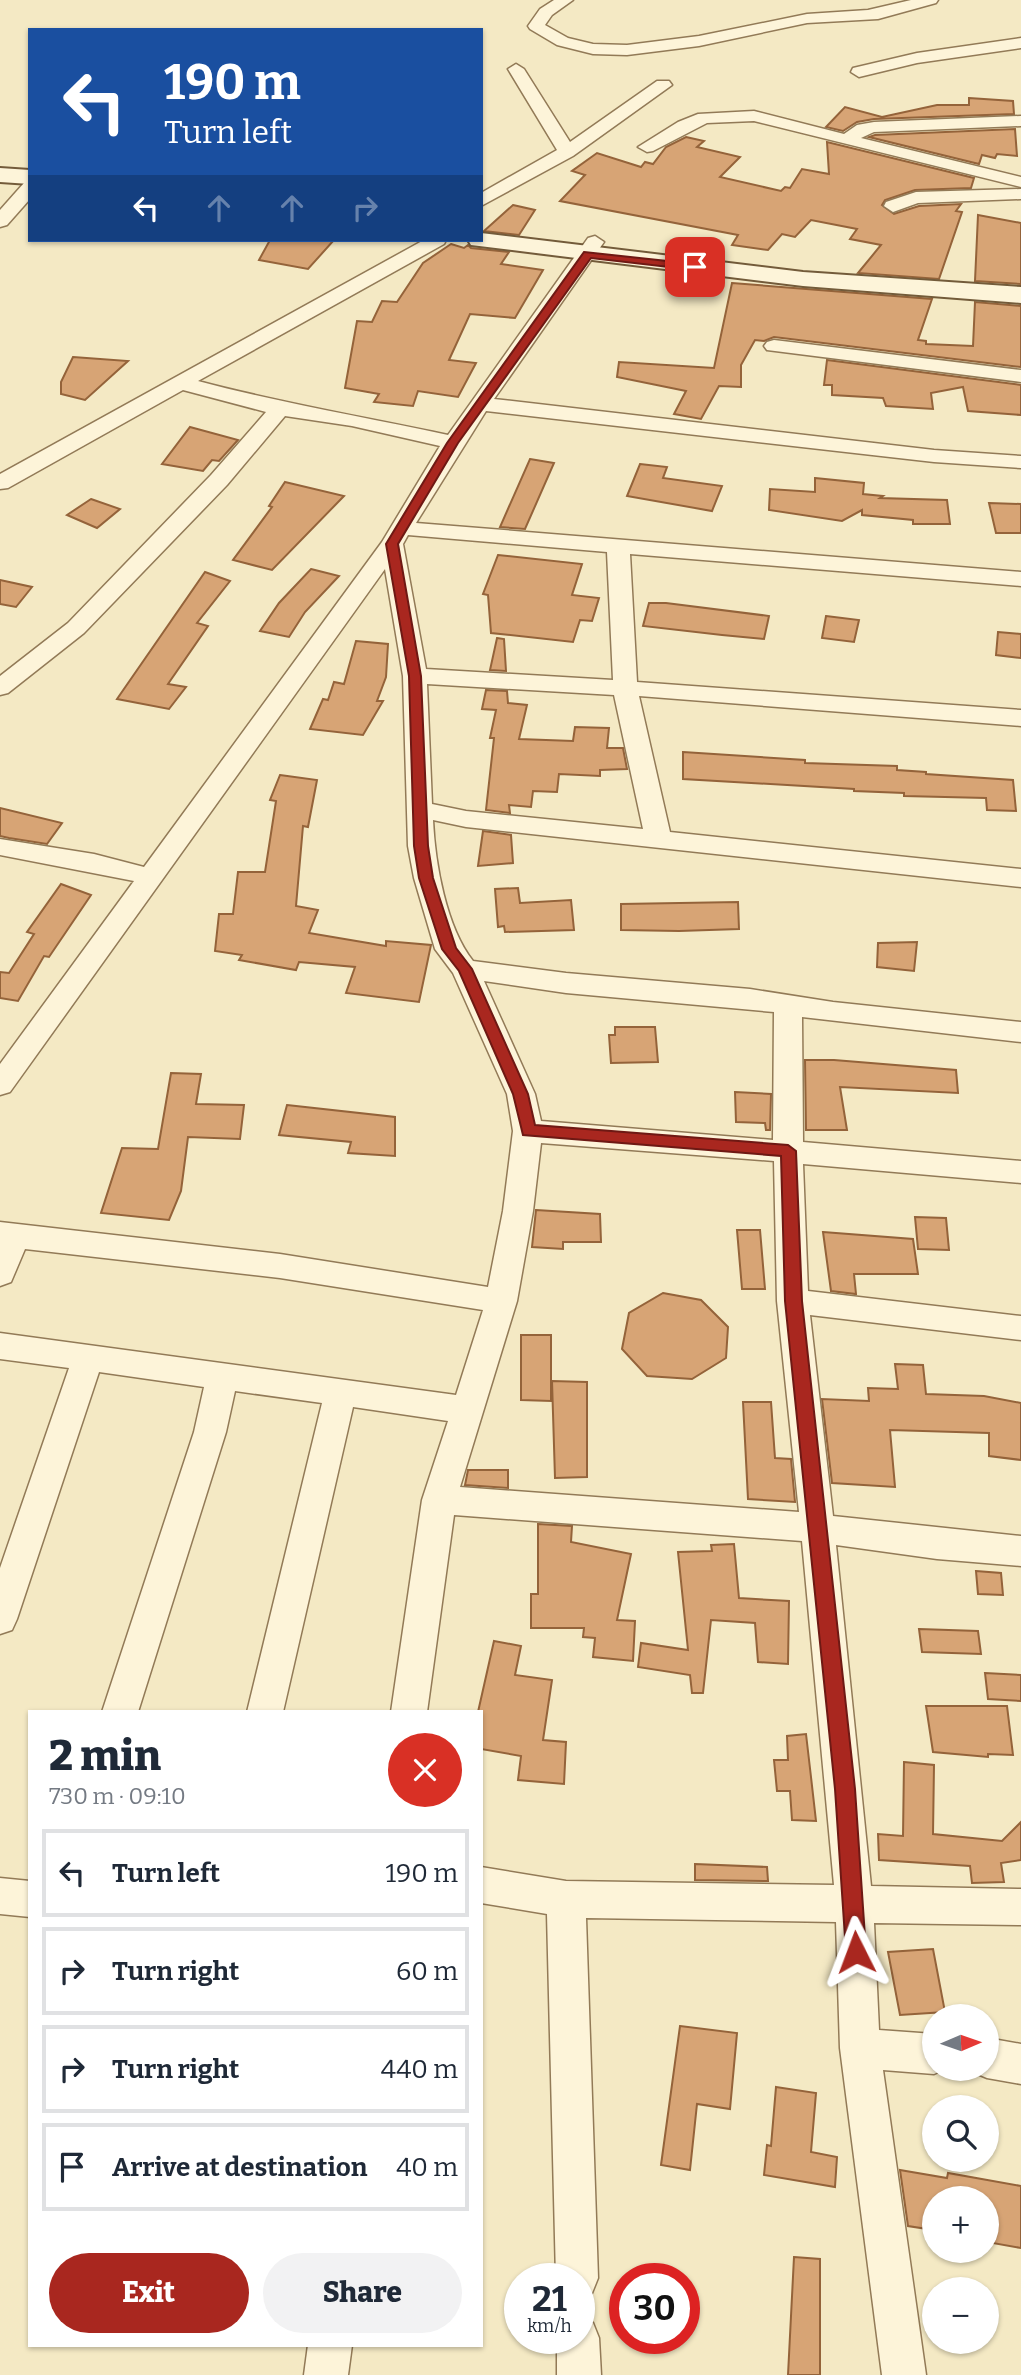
<!DOCTYPE html>
<html lang="en">
<head>
<meta charset="utf-8">
<style>
  :root { --surface:#fff; --page:#f2f2f3; --text:#1f2937; --muted:#747a83; --line:#e0e1e3; --accent:#a9271f }
  body { margin:0; font-family:Bitter,serif; background:var(--page); color:var(--text); height:100vh; display:flex; flex-direction:column; font-size:26px; white-space:nowrap }
  * { box-sizing:border-box; margin:0 }
  p { font-size:23px; color:var(--muted) }
  .icon { flex:none; width:38px; height:38px; fill:none; stroke:currentColor; stroke-width:2; stroke-linecap:round; stroke-linejoin:round }
  .map { position:relative; flex:1; overflow:hidden }
  .sheet { position:absolute; left:28px; top:1710px; width:455px; height:637px; display:flex; flex-direction:column; background:var(--surface); border-radius:0px; box-shadow:0 2px 5px #0004 }
  .sheet>* { flex:none }
  .top-card { position:absolute; left:28px; top:28px; width:455px; height:214px; border-radius:0px; box-shadow:0 2px 5px #0004; background:#1a4fa0; color:#fff; overflow:hidden }
  .needle { width:46px; rotate:88deg }
  .fabs { position:absolute; left:922px; top:2004px; display:grid; gap:14px }
  .fabs a { display:grid; place-items:center; width:77px; height:77px; border-radius:50%; background:var(--surface); box-shadow:0 2px 5px #0004; font-size:35px }
  .speed { position:absolute; left:504px; top:2263px; display:flex; gap:14px; font-size:35px; font-weight:700; text-align:center }
  .speed>* { display:grid; place-content:center; width:91px; height:91px; border-radius:50%; background:var(--surface); box-shadow:0 2px 5px #0004; line-height:1 }
  .speed small { font-size:18px; font-weight:400 }
  .speed .limit { border:10px solid #d22; background:#fff; color:#111 }
  .pin { position:absolute; display:grid; place-items:center; width:60px; height:60px; color:#fff; margin:-30px; border-radius:14px; box-shadow:0 4px 10px #0006 }
  .me { position:absolute; width:77px; margin:-38px; rotate:357deg; stroke-linejoin:round; filter:drop-shadow(0 0 5px #0008) }
  .turn { display:flex; align-items:center; gap:24px; height:147px; padding:0 21px; font-size:32px }
  .turn .icon { width:91px; height:91px; stroke-width:2.5 }
  .turn b { display:block; font-size:49px; line-height:60px }
  .lanes { display:flex; align-items:center; height:66px; padding:0 21px; background:#0003; justify-content:center; gap:35px; direction:ltr }
  .lanes .off { opacity:.35 }
  .round { display:grid; place-items:center; flex:none; width:74px; height:74px; border-radius:37px; background:var(--page) }
  .overview { display:flex; align-items:center; justify-content:space-between; height:119px; padding:0 21px }
  h1 { font-size:42px; font-weight:800; line-height:52px }
  .action { display:flex; gap:14px; margin-top:auto; padding:14px 21px }
  .action a { flex:1; height:80px; border-radius:42px; background:var(--accent); color:#fff; font-size:28px; font-weight:800; line-height:80px; text-align:center }
  .action a+a { background:var(--page); color:var(--text) }
  ul { padding:0; list-style:none }
  li { display:flex; align-items:center; gap:21px; height:88px; margin:0 14px 10px; padding:0 7px; border:4px solid var(--line); border-radius:0px }
  li div { flex:1 }
  li b { display:block; font-size:26px }
  li em { font-style:normal }
  .map>svg:first-child { display:block }
  .building { fill:#d7a475; stroke:#94633a; stroke-width:2 }
  .lines { fill:none; stroke-linecap:round; stroke-linejoin:round }
  .minor-casing { stroke:#927a57; stroke-width:3 }
  .secondary-casing { stroke:#735b3a; stroke-width:4 }
  .minor { fill:#fdf4d9; fill-rule:evenodd }
  .secondary { fill:#fdf4d9; fill-rule:evenodd }
  .route { fill:#a9271f; stroke:#6e1914; stroke-width:2 }
</style>
</head>
<body>
<div class="map">
<svg width="1021" height="2375" viewBox="0 0 1021 2375">
  <rect width="100%" height="100%" fill="#f4e9c4"/>
  <g class="building">
    <polygon points="969,98 1013,101 1014,114 874,119 857,122 843,131 826,127 845,107 882,117 937,105 969,105"/>
    <polygon points="1015,129 1017,156 997,154 995,158 982,155 979,164 869,137 875,135"/>
    <polygon points="686,137 704,141 697,147 740,157 720,177 781,191 785,187 790,188 802,169 829,174 827,142 974,178 971,188 915,190 885,200 882,205 894,214 919,206 961,204 956,211 962,212 939,279 858,273 881,245 850,239 857,229 811,220 795,237 782,234 768,250 732,245 738,235 560,201 585,175 572,171 597,153 641,167 645,162 653,164 666,147"/>
    <polygon points="513,205 535,210 519,235 484,231"/>
    <polygon points="978,215 1021,223 1021,284 975,281"/>
    <polygon points="270,240 334,240 308,269 259,260"/>
    <polygon points="451,244 464,248 468,245 471,248 509,252 501,264 543,270 515,318 470,314 449,360 476,363 458,397 418,391 413,406 374,402 379,394 345,388 357,321 372,322 382,301 397,302 423,263"/>
    <polygon points="732,283 932,299 918,340 926,341 926,344 973,346 975,302 1021,306 1021,367 774,337 764,341 755,340 741,365 741,387 719,386 701,419 674,414 686,391 617,377 619,362 714,368"/>
    <polygon points="73,357 128,361 85,400 61,394 61,382"/>
    <polygon points="827,360 1021,385 1021,415 968,411 963,387 931,393 933,409 886,406 883,398 832,395 832,385 824,385"/>
    <polygon points="190,427 238,440 219,461 212,460 203,471 162,464"/>
    <polygon points="530,459 554,463 525,529 500,527"/>
    <polygon points="640,464 667,467 663,478 722,486 712,511 627,496"/>
    <polygon points="815,478 864,483 863,494 883,496 880,498 947,500 950,524 913,524 913,520 862,515 862,510 842,521 769,510 770,489 815,492"/>
    <polygon points="285,482 344,496 272,570 233,560 272,507 269,506"/>
    <polygon points="91,499 120,509 97,528 67,515"/>
    <polygon points="989,503 1021,504 1021,533 996,533"/>
    <polygon points="498,555 582,564 572,595 599,598 592,621 580,620 573,642 491,633 488,595 483,594"/>
    <polygon points="311,569 339,576 305,612 289,637 260,631 279,603"/>
    <polygon points="205,572 230,581 197,623 208,626 168,684 186,687 169,709 117,699"/>
    <polygon points="0,580 32,587 16,607 0,604"/>
    <polygon points="649,603 666,603 769,616 764,639 722,635 643,626"/>
    <polygon points="826,616 859,620 854,642 822,638"/>
    <polygon points="998,632 1021,634 1021,658 996,655"/>
    <polygon points="497,638 504,639 506,671 490,670"/>
    <polygon points="356,641 388,644 386,677 377,701 383,701 363,735 310,729 323,699 328,700 334,682 344,684"/>
    <polygon points="486,690 507,691 508,703 527,705 519,739 573,741 575,727 609,728 607,748 623,748 627,769 600,770 600,776 559,774 557,792 533,791 531,807 509,805 510,813 486,810 494,738 490,738 496,710 482,709"/>
    <polygon points="683,752 805,760 805,763 897,766 897,770 926,772 926,774 1013,780 1016,811 987,810 986,798 904,796 904,793 854,791 854,789 683,779"/>
    <polygon points="280,775 317,780 308,827 303,826 296,906 318,910 309,933 386,946 386,941 431,945 419,1002 346,993 355,967 299,962 296,970 239,960 242,955 215,951 219,914 233,914 238,872 265,872 276,801 270,800"/>
    <polygon points="0,808 62,823 47,844 9,838 0,836"/>
    <polygon points="483,831 511,835 513,863 478,866"/>
    <polygon points="61,884 91,895 49,957 44,956 18,1001 0,998 0,972 9,973 34,934 27,932"/>
    <polygon points="518,888 520,903 571,900 574,930 505,932 504,926 498,927 495,889"/>
    <polygon points="738,902 739,929 679,931 621,930 621,904"/>
    <polygon points="917,942 914,971 877,967 878,943"/>
    <polygon points="615,1027 655,1027 658,1062 611,1063 609,1035 615,1035"/>
    <polygon points="805,1060 834,1060 956,1070 958,1093 840,1087 847,1130 806,1130"/>
    <polygon points="171,1073 201,1074 196,1104 244,1105 240,1139 188,1137 181,1191 169,1220 101,1213 122,1148 158,1149"/>
    <polygon points="735,1092 771,1094 770,1130 766,1130 765,1123 736,1122"/>
    <polygon points="287,1105 395,1117 395,1156 348,1153 351,1142 279,1135"/>
    <polygon points="536,1210 600,1214 601,1242 563,1242 563,1249 532,1247"/>
    <polygon points="915,1217 946,1218 949,1250 918,1249"/>
    <polygon points="737,1230 760,1230 765,1289 742,1289"/>
    <polygon points="823,1232 913,1239 918,1274 854,1274 856,1294 831,1291"/>
    <polygon points="663,1293 701,1300 728,1327 726,1358 692,1379 647,1376 622,1349 629,1313"/>
    <polygon points="521,1335 551,1335 551,1401 521,1400"/>
    <polygon points="895,1364 923,1365 926,1394 984,1396 1021,1403 1021,1460 989,1456 989,1433 890,1430 895,1487 832,1483 822,1399 869,1401 868,1388 898,1389"/>
    <polygon points="552,1381 587,1382 587,1477 555,1478"/>
    <polygon points="743,1402 771,1402 775,1458 791,1459 795,1502 748,1499"/>
    <polygon points="468,1470 508,1470 508,1488 465,1485"/>
    <polygon points="538,1524 572,1526 571,1542 631,1554 617,1620 635,1621 633,1661 593,1657 595,1638 583,1637 584,1628 531,1628 531,1594 538,1594"/>
    <polygon points="734,1544 739,1598 789,1601 788,1664 758,1662 755,1623 711,1620 703,1693 692,1693 690,1675 638,1667 641,1643 688,1650 678,1552 712,1551 711,1545"/>
    <polygon points="976,1571 1001,1573 1003,1595 978,1594"/>
    <polygon points="919,1629 978,1631 981,1654 922,1652"/>
    <polygon points="494,1641 521,1646 515,1675 552,1680 543,1740 566,1742 564,1784 518,1780 521,1756 481,1749 481,1712 478,1712"/>
    <polygon points="985,1673 1021,1675 1021,1701 988,1699"/>
    <polygon points="926,1706 1007,1706 1013,1755 988,1754 988,1757 933,1752"/>
    <polygon points="806,1734 811,1777 816,1821 792,1820 790,1791 777,1791 774,1760 788,1760 787,1736"/>
    <polygon points="904,1762 934,1765 933,1834 1002,1841 1021,1822 1021,1860 1001,1863 1004,1882 972,1883 970,1866 879,1860 878,1834 903,1836"/>
    <polygon points="695,1864 767,1867 768,1881 695,1880"/>
    <polygon points="933,1949 945,2012 900,2015 888,1952"/>
    <polygon points="680,2026 737,2033 730,2109 697,2104 690,2170 661,2165"/>
    <polygon points="776,2087 816,2093 811,2152 837,2157 835,2187 764,2175 767,2145 771,2146"/>
    <polygon points="900,2170 947,2178 948,2173 1021,2186 1021,2248 987,2242 987,2198 934,2198 934,2230 908,2226"/>
    <polygon points="794,2257 820,2259 820,2375 788,2375"/>
  </g>
  <g class="lines">
    <g class="minor-casing">
      <g id="minor">
        <polygon points="554,0 573,0 552,15 545,25 568,38 593,44 627,45 699,36 807,14 868,10 911,0 938,0 936,3 878,19 807,23 699,46 627,55 593,54 557,45 530,29 528,26 540,9"/>
        <polygon points="1021,38 1021,48 917,63 859,77 851,72 853,68 917,53"/>
        <polygon points="516,64 524,69 570,142 657,81 669,81 672,85 573,156 481,206 481,193 557,150 508,69"/>
        <polygon points="754,111 844,134 857,125 874,122 1021,116 1021,126 874,132 861,138 1021,177 1021,187 754,121 707,123 653,151 647,152 638,147 678,122 698,114"/>
        <polygon points="30,182 30,199 7,225 0,227 0,210 24,183"/>
        <polygon points="1021,189 1021,199 918,203 893,212 884,206 886,202 916,192"/>
        <path d="M595 236 604 242 494 399 934 450 1021 456V468L934 462 486 411 416 523 1021 572V586L630 554 637 682 1021 710V726L639 696 670 832 1021 869V887L466 827 433 820C435 863 446 927 473 961L566 973 750 989 833 1002 1021 1022V1042L802 1017 803 1142 1021 1161V1183L803 1164 808 1291 1021 1316V1340L810 1315 833 1516 1021 1536V1566L937 1559 836 1545 871 1886 1021 1889V1925L874 1923 879 2030 934 2034V2068H947L934 2074 883 2070 926 2375H882L840 2048 836 1922 586 1918 598 2278 592 2293 579 2298V2278H556L547 1914 481 1903V1867L566 1881 834 1885 802 1541 454 1515 427 1712H391L422 1500 448 1421 353 1407 283 1712H247L322 1403 235 1391 226 1432 138 1712H102L194 1432 204 1387 99 1372 17 1619 12 1630 0 1634V1568L69 1368 0 1359V1333L456 1395 483 1310 280 1278 25 1249 11 1282 0 1286V1222L280 1254 488 1287 503 1211 513 1131 507 1094 453 973 435 949 414 878 408 846 403 676 385 569 10 1092 0 1095V1064L134 881 0 855V839L94 854 144 867 382 542 440 446 352 426 285 416 227 485 84 633 8 693 0 695V676L68 623 211 475 266 412 183 390 8 488 0 489V474L424 240H446L444 244 198 381C280 403 364 417 448 435L588 238ZM408 535 607 552 613 680 426 669 403 544ZM427 684 614 695 643 829 466 811 432 804ZM484 981 566 993 774 1012 773 1140 541 1121 535 1094ZM541 1143 774 1161 777 1301 799 1512 460 1487 517 1301 533 1211Z"/>
        <polygon points="774,340 1021,370 1021,382 767,350 764,346 767,342"/>
        <polygon points="0,1878 30,1881 30,1917 0,1914"/>
        <polygon points="987,2038 1021,2044 1021,2084 987,2078 973,2072 971,2068 987,2068"/>
        <polygon points="579,2317 593,2323 599,2338 601,2375 557,2375 557,2338 579,2338"/>
        <polygon points="308,2345 352,2345 348,2375 304,2375"/>
      </g>
    </g>
    <g class="secondary-casing">
      <g id="secondary">
        <polygon points="0,168 30,170 30,184 0,182"/>
        <polygon points="481,233 803,272 1021,287 1021,303 803,286 471,245 468,240 481,240"/>
      </g>
    </g>
    <use href="#minor" class="minor"/>
    <use href="#secondary" class="secondary"/>
  </g>
  <polygon class="route" points="584,252 695,264 701,267 695,270 591,258 458,443 398,544 421,676 428,846 433,878 456,948 472,969 528,1094 535,1125 788,1145 796,1151 802,1301 855,1789 866,1952 863,1959 856,1962 849,1959 846,1952 835,1789 785,1301 781,1156 523,1135 513,1094 459,971 442,949 419,878 414,846 409,676 386,544 447,443"/>
</svg>
<div class="fabs">
<a><svg class="needle" viewBox="-14 -14 28 28"><path d="M0-13l5 13h-10z" fill="#e53935"/><path d="M0 13l5-13h-10z" fill="#747a83"/></svg></a>
<a><svg class="icon" aria-label="search" viewBox="0 0 24 24"><circle cx="10" cy="10" r="6"/><path d="M15 15l6 6"/></svg></a>
<a>+</a>
<a>−</a>
</div>
<div class="speed"><div>21<small>km/h</small></div><div class="limit">30</div></div>
<div class="pin" style="left:695px;top:267px;background:#d93025"><svg class="icon" aria-label="arrive" viewBox="0 0 24 24"><path d="M6 21V4h12l-3 4 3 4H6"/></svg></div>
<svg class="me" style="left:856px;top:1952px" viewBox="-20 -20 40 40"><path d="M0-17L14 15 0 8-14 15z" fill="#a9271f" stroke="#fff" stroke-width="4"/></svg>
<div class="top-card">
<div class="turn"><svg class="icon" aria-label="left" viewBox="0 0 24 24"><path d="M17 20v-9H6M10 6l-5 5 5 5"/></svg><div><b>190 m</b>Turn left</div></div>
<div class="lanes"><svg class="icon" aria-label="left" viewBox="0 0 24 24"><path d="M17 20v-9H6M10 6l-5 5 5 5"/></svg><svg class="icon off" aria-label="ahead" viewBox="0 0 24 24"><path d="M12 20V5M6 11l6-6 6 6"/></svg><svg class="icon off" aria-label="ahead" viewBox="0 0 24 24"><path d="M12 20V5M6 11l6-6 6 6"/></svg><svg class="icon off" aria-label="right" viewBox="0 0 24 24"><path d="M7 20v-9h11M14 6l5 5-5 5"/></svg></div>
</div>
<section class="sheet">
<div class="overview"><div><h1>2 min</h1><p>730 m · 09:10</p></div><a class="round" style="background:#d93025;color:#fff"><svg class="icon" aria-label="close" viewBox="0 0 24 24"><path d="M6 6l12 12M18 6L6 18"/></svg></a></div>
<ul>
<li><svg class="icon" aria-label="left" viewBox="0 0 24 24"><path d="M17 20v-9H6M10 6l-5 5 5 5"/></svg><div><b>Turn left</b></div><em>190 m</em></li>
<li><svg class="icon" aria-label="right" viewBox="0 0 24 24"><path d="M7 20v-9h11M14 6l5 5-5 5"/></svg><div><b>Turn right</b></div><em>60 m</em></li>
<li><svg class="icon" aria-label="right" viewBox="0 0 24 24"><path d="M7 20v-9h11M14 6l5 5-5 5"/></svg><div><b>Turn right</b></div><em>440 m</em></li>
<li><svg class="icon" aria-label="arrive" viewBox="0 0 24 24"><path d="M6 21V4h12l-3 4 3 4H6"/></svg><div><b>Arrive at destination</b></div><em>40 m</em></li>
</ul>
<div class="action"><a>Exit</a><a>Share</a></div>
</section>
</div>
</body>
</html>
